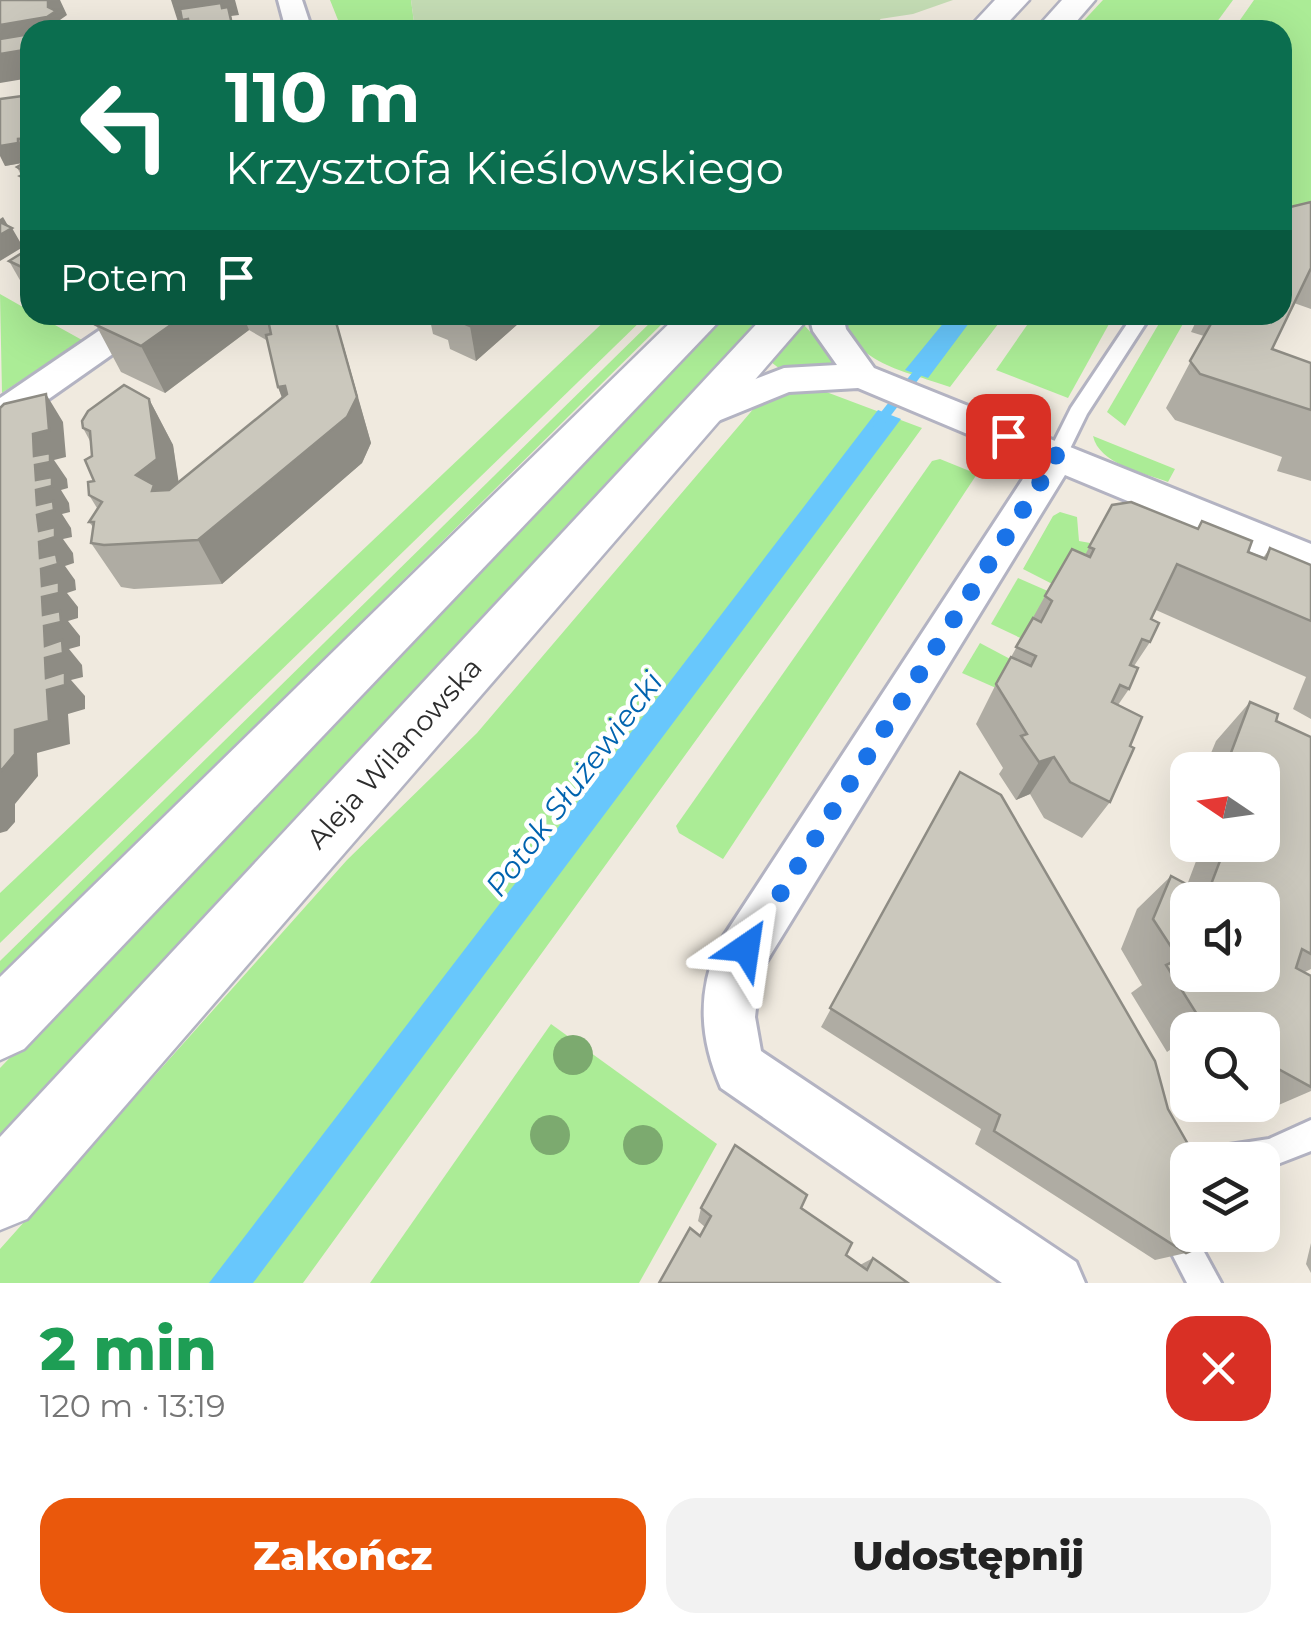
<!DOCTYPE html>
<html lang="pl">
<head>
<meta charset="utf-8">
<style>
  :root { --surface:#fff; --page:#f2f2f2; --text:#222; --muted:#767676; --accent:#ea580c }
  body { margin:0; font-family:Montserrat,sans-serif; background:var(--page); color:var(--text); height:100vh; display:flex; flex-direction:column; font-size:38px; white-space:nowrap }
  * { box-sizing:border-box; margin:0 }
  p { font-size:32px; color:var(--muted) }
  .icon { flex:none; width:55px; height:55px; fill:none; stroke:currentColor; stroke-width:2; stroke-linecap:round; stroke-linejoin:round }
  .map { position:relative; height:1283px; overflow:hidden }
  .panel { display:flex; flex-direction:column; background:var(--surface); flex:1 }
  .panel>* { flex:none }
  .banner { position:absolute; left:20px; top:20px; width:1272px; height:305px; border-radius:30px; box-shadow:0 10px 40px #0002; background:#0b6e4f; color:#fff; overflow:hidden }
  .needle { width:65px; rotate:283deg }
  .tools { position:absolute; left:1170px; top:752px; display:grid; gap:20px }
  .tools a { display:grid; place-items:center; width:110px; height:110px; border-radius:20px; background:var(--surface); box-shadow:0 10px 40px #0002; font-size:50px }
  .pin { position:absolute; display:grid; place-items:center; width:85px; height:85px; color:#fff; margin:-42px; border-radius:20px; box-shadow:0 5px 15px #0006 }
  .me { position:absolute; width:110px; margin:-55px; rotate:32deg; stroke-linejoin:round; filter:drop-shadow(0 0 8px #0008) }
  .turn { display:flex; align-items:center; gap:35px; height:210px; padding:0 40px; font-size:45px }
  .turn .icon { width:130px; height:130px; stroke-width:2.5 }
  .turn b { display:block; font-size:70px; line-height:85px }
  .then { display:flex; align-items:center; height:95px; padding:0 40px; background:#0003; gap:20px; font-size:38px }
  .round { display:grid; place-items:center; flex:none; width:105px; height:105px; border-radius:30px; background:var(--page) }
  .summary { display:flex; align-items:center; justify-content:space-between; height:170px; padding:0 40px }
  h1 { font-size:60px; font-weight:800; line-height:75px; color:#1e9e55 }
  .action { display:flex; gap:20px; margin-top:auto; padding:20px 40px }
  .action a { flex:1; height:115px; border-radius:30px; background:var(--accent); color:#fff; font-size:40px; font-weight:800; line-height:115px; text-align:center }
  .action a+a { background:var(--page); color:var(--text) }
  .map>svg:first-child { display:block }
  .green { fill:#abec96 }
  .cemetery { fill:#c4dcb4 }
  .water { fill:#68c7fc }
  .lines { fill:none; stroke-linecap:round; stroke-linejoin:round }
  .stream { fill:#68c7fc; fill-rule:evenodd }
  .service-casing { stroke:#b3b3c2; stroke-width:6 }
  .minor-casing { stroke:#b3b3c2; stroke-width:6 }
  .secondary-casing { stroke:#b3b3c2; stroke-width:5 }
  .service { fill:#fff; fill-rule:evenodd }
  .minor { fill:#fff; fill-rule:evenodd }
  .secondary { fill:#fff; fill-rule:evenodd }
  .tree { fill:#7caa6f }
  .wall { fill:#afaca3 }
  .shaded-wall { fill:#8e8c84 }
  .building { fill:#cbc8bd; stroke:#8e8c84; stroke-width:2.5; fill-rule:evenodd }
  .route { stroke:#1a73e8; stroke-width:18; stroke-dasharray:0 32.4 }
  .labels { text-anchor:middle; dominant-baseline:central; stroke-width:9; stroke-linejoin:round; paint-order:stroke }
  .street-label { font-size:28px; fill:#2d2d2d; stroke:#fff }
  .water-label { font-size:30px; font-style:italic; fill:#0063af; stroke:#fff }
</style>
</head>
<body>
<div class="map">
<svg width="1311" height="1283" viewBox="0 0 1311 1283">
  <rect width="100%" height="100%" fill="#f0eadf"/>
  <g class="green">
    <polygon points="330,0 411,0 415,30 342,30"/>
    <polygon points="1103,0 1233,0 1211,30 1075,30"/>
    <polygon points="1254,0 1311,0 1311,208 1297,206 1288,219 1310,242 1283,250 1282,30 1233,30"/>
    <polygon points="0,294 30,311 30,315 37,315 82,340 2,393"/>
    <polygon points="611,315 647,315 0,943 0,893"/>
    <polygon points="658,315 671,315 0,979 0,961"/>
    <polygon points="723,315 770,315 0,1147 0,1068"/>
    <path d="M847 315H1005L950 387C912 373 854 364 844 320Z"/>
    <polygon points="1034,315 1114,315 1068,398 996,370"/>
    <polygon points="1164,315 1188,315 1125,426 1107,412"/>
    <polygon points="804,325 845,370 780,369 771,362"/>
    <polygon points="821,390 922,428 303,1283 0,1283 0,1249 347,860 477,733 755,407 793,391"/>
    <path d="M1093 436 1175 469 1168 482C1144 473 1099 464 1093 436Z"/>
    <polygon points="940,459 977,474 723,859 679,833 676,826 932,461"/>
    <polygon points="1060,512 1077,517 1079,541 1107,546 1066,591 1023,569 1053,516"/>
    <polygon points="1018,578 1050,592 1031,643 991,624"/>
    <polygon points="980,643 1012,660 996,688 962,673"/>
    <polygon points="551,1024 717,1144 639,1283 370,1283"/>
  </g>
  <polygon class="cemetery" points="411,0 953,0 913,14 880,19 885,30 415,30"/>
  <g class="water">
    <polygon points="950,315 975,315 928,378 905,370"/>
    <polygon points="878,410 901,419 253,1283 209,1283"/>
  </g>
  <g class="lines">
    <polygon class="stream" points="927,358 931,359 931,363 882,427 874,427 873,424 874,421 923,359"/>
    <g class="service-casing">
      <g id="service">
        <polygon points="1133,315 1151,315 1087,414 1064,461 1050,461 1047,456 1071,408"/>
        <polygon points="1311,1120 1311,1151 1262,1170 1262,1160 1212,1158 1216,1147 1269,1139"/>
        <polygon points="1186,1234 1197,1239 1221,1283 1187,1283 1170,1250 1175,1239"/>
      </g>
    </g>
    <g class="minor-casing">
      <g id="minor">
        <polygon points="278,0 302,0 312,30 286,30"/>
        <polygon points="122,315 162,315 157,323 13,424 0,428 0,398"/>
        <path d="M809 315H843L846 329 874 368 1311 544V577L1065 475 760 972 755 1017 761 1051 1076 1262 1085 1283H1002L721 1088C700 1039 697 995 718 945L1034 462 858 388 789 392 713 423 700 427 687 423 682 414 687 405 784 368 837 365 813 331Z"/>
      </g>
    </g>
    <g class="secondary-casing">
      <g id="secondary">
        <polygon points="995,0 1029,0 1001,30 967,30"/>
        <polygon points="1062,0 1095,0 1069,30 1035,30"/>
        <polygon points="678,315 725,315 24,1049 0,1060 0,977"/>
        <polygon points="765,315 811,315 27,1219 0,1230 0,1137"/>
      </g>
    </g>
    <use href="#service" class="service"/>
    <use href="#minor" class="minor"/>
    <use href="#secondary" class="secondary"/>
  </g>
  <g class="tree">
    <circle cx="573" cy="1055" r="20"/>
    <circle cx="550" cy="1135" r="20"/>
    <circle cx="643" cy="1145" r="20"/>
  </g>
  <g class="wall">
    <polygon points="30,95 30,194 17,167 23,164 22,163 5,166"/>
    <polygon points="1311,202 1311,309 1294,303 1272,349 1311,363 1311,481 1277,471 1282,457 1175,420 1166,408 1204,336 1191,332 1199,315 1282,315 1282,209"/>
    <polygon points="30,248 30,291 25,289 9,261"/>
    <polygon points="110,315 334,315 371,443 362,463 222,584 134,589 121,587 91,543 93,527 89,522 97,508 89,495 94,481 90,441 83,428 149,399 173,445 178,482 282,398 278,387 268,341 249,330 165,393 121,372 96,325"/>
    <polygon points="429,315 528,315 476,361 450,349 448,340 433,334"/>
    <polygon points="1112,505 1197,529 1202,521 1248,552 1263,558 1270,548 1311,565 1311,719 1293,709 1306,677 1156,610 1151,619 1150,642 1134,666 1129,689 1118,705 1130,746 1110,802 1082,838 1044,818 1030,794 1016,800 999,774 1003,768 976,724 996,684 1045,596 1085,555"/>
    <polygon points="1250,702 1276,721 1311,737 1311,969 1305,972 1311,976 1311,1091 1267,1110 1259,1105 1262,1105 1262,1030 1188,1030 1188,1047 1180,1043 1167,1052 1131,993 1142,985 1121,949 1137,909 1171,876 1187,885 1201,848 1196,845 1262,845 1262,770 1204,770 1216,741"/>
    <polygon points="960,772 1186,1253 1155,1260 975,1144 981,1129 821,1027"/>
    <polygon points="701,1208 801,1208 846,1255 860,1265 873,1258 908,1283 659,1283 700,1236 705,1227 698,1221"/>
    <polygon points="1311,1243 1311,1273 1306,1264"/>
  </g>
  <g class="shaded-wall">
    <polygon points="48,0 60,0 67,15 60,20 64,30 30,30 30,48 0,47 0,25 48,7"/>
    <polygon points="171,0 235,0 239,15 231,16 235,30 185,30 183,24 179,25"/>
    <polygon points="30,49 30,78 0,83 0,54"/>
    <polygon points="0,138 18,139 28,158 20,159 22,163 5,166 0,156"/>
    <polygon points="3,217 10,229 12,228 23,247 0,261 0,219"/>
    <polygon points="185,315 243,315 249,330 165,393 141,346"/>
    <polygon points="483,315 528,315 476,361 470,326"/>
    <polygon points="343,344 371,443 362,463 222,584 198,540"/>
    <polygon points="285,386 296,434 278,387"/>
    <polygon points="46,394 63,422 66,457 54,460 67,479 68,488 61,490 69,503 70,512 62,514 71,528 72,537 63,539 73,553 74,563 65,566 75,580 76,590 67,593 78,607 78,618 68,621 80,636 80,646 69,649 82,665 83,677 71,680 85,696 85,709 68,714 70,744 37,753 38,776 15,804 15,822 7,831 0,833 0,772 15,730 46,678 33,434"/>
    <polygon points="149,399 173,445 182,504 166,517 136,475"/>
    <polygon points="1054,757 1030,794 1016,800 1039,762"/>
  </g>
  <g class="building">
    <polygon points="0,0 48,0 48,7 56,11 47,17 0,25"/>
    <polygon points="221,3 222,8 228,7 233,29 184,30 183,25 189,24 188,19 182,20 180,9"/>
    <polygon points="30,34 30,49 0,54 0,39"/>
    <polygon points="30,95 30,138 18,139 18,143 0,146 0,99"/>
    <polygon points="26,151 30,151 30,181 20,176 27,173 17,167 26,162 20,159"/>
    <polygon points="1311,202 1311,268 1272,349 1311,363 1311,410 1200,374 1190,361 1216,315 1282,315 1282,228 1289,218 1282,212 1282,209"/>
    <polygon points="0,222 12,228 0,235"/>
    <polygon points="30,248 30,271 9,261"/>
    <polygon points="110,315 185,315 141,346 96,325"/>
    <polygon points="267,315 334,315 357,397 347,417 198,540 104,545 91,543 94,522 89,522 102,502 89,495 88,482 94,481 85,460 92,456 90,431 83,428 82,421 88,411 124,385 149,399 157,459 136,475 154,485 152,491 169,490 287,394 285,386 278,387 266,335 271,334"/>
    <polygon points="445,315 483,315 470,326"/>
    <polygon points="46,394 49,430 33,434 34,456 50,453 50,462 35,465 36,480 52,477 52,486 36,490 37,505 53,501 54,510 37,515 39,531 55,527 55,537 39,542 40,558 56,554 58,564 41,569 42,586 59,582 59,593 42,597 43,615 60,611 61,622 44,626 45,646 62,640 63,653 45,658 46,678 65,672 65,685 47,690 49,721 15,730 15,754 0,772 0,408 4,404"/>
    <polygon points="1131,502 1198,529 1202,521 1252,541 1248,552 1266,559 1270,548 1311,565 1311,621 1177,564 1151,619 1159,623 1150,642 1142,639 1130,665 1138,668 1129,689 1120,685 1112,702 1142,717 1130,746 1134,748 1110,802 1070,782 1054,757 1039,762 1021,736 1027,734 996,684 1011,657 1031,666 1036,656 1016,647 1033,618 1041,622 1052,601 1045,596 1072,549 1090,557 1094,549 1089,547 1112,505"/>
    <path d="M1250 702 1278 714 1276 721 1311 737V954L1302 949 1296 968 1311 976V1087L1262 1060V1030H1240L1216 1017 1205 1027 1166 965 1179 959 1153 919 1171 876 1207 895 1226 845H1262V770H1242L1244 765 1229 758ZM1188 900H1262V975H1188Z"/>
    <polygon points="960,772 1001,795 1155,1061 1168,1109 1197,1160 1188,1160 1188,1235 1228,1235 1186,1253 994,1131 1000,1115 830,1008"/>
    <polygon points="735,1145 807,1195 801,1208 852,1243 846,1255 867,1270 873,1258 908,1283 659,1283 690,1228 700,1236 711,1216 701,1208"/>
  </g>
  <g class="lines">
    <polyline class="route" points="746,948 1057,456 1008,436"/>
  </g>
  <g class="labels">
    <g class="street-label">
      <text transform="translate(394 753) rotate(-48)">Aleja Wilanowska</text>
    </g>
    <g class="water-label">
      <text transform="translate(574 784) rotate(-53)">Potok Służewiecki</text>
    </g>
  </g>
</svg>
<div class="tools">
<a><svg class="needle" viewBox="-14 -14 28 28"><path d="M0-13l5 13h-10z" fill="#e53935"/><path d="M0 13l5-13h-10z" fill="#767676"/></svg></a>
<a><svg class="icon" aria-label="sound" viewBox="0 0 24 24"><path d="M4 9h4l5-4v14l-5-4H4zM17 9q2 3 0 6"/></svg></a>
<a><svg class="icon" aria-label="search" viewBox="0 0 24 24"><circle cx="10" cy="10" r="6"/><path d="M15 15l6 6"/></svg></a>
<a><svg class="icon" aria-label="layers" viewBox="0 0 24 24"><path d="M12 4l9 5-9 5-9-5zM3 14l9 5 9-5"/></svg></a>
</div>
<div class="pin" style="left:1008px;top:436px;background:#d93025"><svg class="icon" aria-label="arrive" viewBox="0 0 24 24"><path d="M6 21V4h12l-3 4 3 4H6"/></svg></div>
<svg class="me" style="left:746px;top:948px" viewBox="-20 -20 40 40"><path d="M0-17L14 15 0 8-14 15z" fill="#1a73e8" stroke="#fff" stroke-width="4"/></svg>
<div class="banner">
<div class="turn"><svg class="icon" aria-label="left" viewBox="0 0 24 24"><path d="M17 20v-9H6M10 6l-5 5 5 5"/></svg><div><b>110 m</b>Krzysztofa Kieślowskiego</div></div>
<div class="then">Potem<svg class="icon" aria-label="arrive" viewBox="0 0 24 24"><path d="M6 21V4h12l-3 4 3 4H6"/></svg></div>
</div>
</div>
<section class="panel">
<div class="summary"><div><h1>2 min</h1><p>120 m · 13:19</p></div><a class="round" style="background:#d93025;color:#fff"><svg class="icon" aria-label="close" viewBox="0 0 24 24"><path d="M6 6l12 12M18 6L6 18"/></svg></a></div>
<div class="action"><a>Zakończ</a><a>Udostępnij</a></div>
</section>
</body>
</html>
